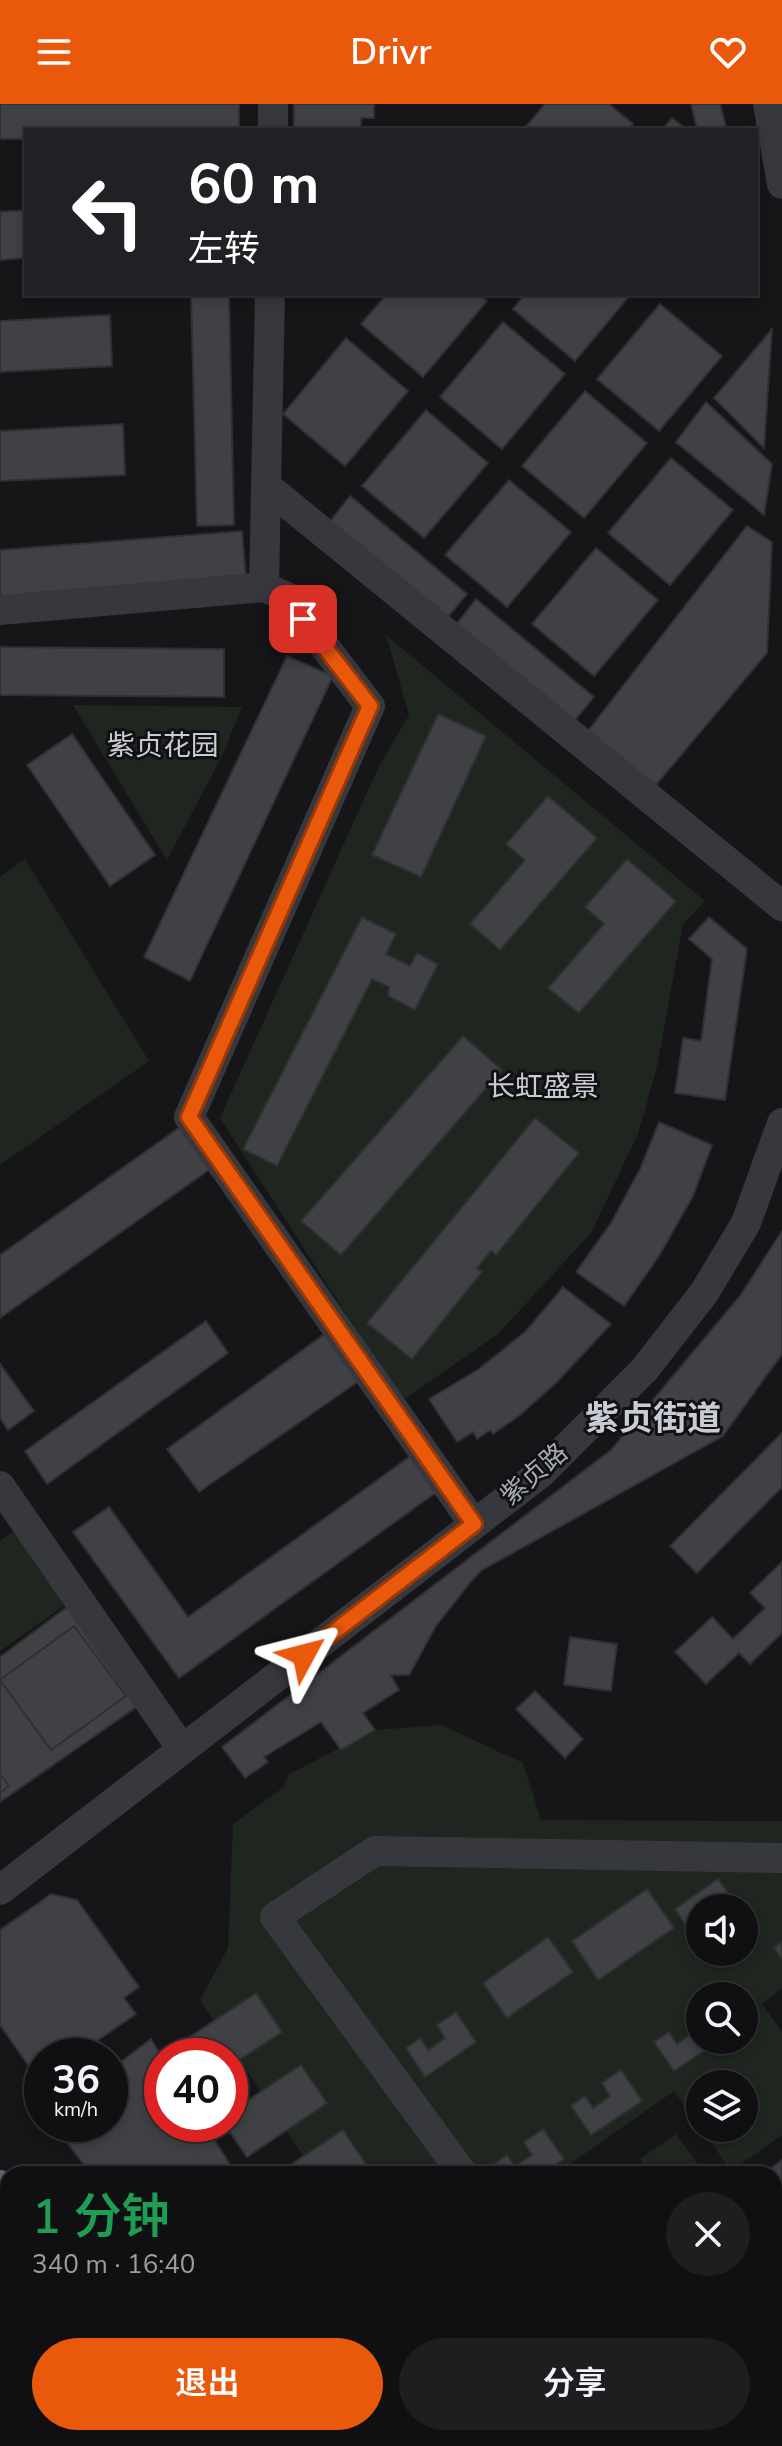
<!DOCTYPE html>
<html lang="zh">
<head>
<meta charset="utf-8">
<style>
  :root { --surface:#101012; --page:#1e1e20; --text:#f1f3f6; --muted:#9c9d9f; --line:#303032; --accent:#ea580c }
  body { margin:0; font-family:"Nunito Sans","Noto Sans SC",sans-serif; background:var(--page); color:var(--text); height:100vh; display:flex; flex-direction:column; font-size:30px; white-space:nowrap }
  * { box-sizing:border-box; margin:0 }
  p { font-size:26px; color:var(--muted) }
  .icon { flex:none; width:44px; height:44px; fill:none; stroke:currentColor; stroke-width:2; stroke-linecap:round; stroke-linejoin:round }
  .map { position:relative; flex:1; overflow:hidden }
  .drawer { position:absolute; left:0px; top:2062px; width:782px; height:280px; display:flex; flex-direction:column; background:var(--surface); border-radius:24px 24px 0 0; box-shadow:0 4px 12px #0003,0 0 0 2px var(--line) }
  .drawer>* { flex:none }
  .hud { position:absolute; left:24px; top:24px; width:734px; height:168px; border-radius:0px; box-shadow:0 4px 12px #0003,0 0 0 2px var(--line); background:#202124; color:#fff; overflow:hidden }
  .buttons { position:absolute; left:686px; top:1790px; display:grid; gap:16px }
  .buttons a { display:grid; place-items:center; width:72px; height:72px; border-radius:50%; background:var(--surface); box-shadow:0 4px 12px #0003,0 0 0 2px var(--line); font-size:40px }
  .speed { position:absolute; left:24px; top:1934px; display:flex; gap:16px; font-size:40px; font-weight:700; text-align:center }
  .speed>* { display:grid; place-content:center; width:104px; height:104px; border-radius:50%; background:var(--surface); box-shadow:0 4px 12px #0003,0 0 0 2px var(--line); line-height:1 }
  .speed small { font-size:20px; font-weight:400 }
  .speed .limit { border:12px solid #d22; background:#fff; color:#111 }
  .pin { position:absolute; display:grid; place-items:center; width:68px; height:68px; color:#fff; margin:-34px; border-radius:16px; box-shadow:0 4px 12px #0006 }
  .me { position:absolute; width:88px; margin:-44px; rotate:52deg; stroke-linejoin:round; filter:drop-shadow(0 0 6px #0008) }
  .turn { display:flex; align-items:center; gap:28px; height:168px; padding:0 32px; font-size:36px }
  .turn .icon { width:104px; height:104px; stroke-width:2.5 }
  .turn b { display:block; font-size:56px; line-height:68px }
  .round { display:grid; place-items:center; flex:none; width:84px; height:84px; border-radius:42px; background:var(--page) }
  .head { display:flex; align-items:center; justify-content:space-between; height:136px; padding:0 32px }
  h1 { font-size:48px; font-weight:600; line-height:60px; color:#1e9e55 }
  .cta { display:flex; gap:16px; margin-top:auto; padding:16px 32px }
  .cta a { flex:1; height:92px; border-radius:48px; background:var(--accent); color:#fff; font-size:32px; font-weight:600; line-height:92px; text-align:center }
  .cta a+a { background:var(--page); color:var(--text) }
  header { display:flex; justify-content:space-between; align-items:center; height:104px; padding:0 32px; background:var(--accent); color:#fff; font-size:36px; font-weight:600 }
  .map>svg:first-child { display:block }
  .green { fill:#1e261f; fill-rule:evenodd }
  .building { fill:#404145; stroke:#303034; stroke-width:2 }
  .lines { fill:none; stroke-linecap:round; stroke-linejoin:round }
  .minor { stroke:#37383d; stroke-width:30 }
  .highway { stroke:#63666e; stroke-width:42 }
  .route-casing { stroke:#983908; stroke-width:20 }
  .route { stroke:#ea580c; stroke-width:14 }
  .labels { text-anchor:middle; dominant-baseline:central; stroke-width:6; stroke-linejoin:round; paint-order:stroke }
  .street-label { font-size:26px; fill:#a8adb8; stroke:#111113 }
  .neighbourhood-label { font-size:28px; fill:#c9ccd4; stroke:#111113 }
  .district-label { font-size:34px; font-weight:bold; fill:#c9ccd4; stroke:#111113 }
</style>
</head>
<body>
<header><svg class="icon" aria-label="menu" viewBox="0 0 24 24"><path d="M4 6h16M4 12h16M4 18h16"/></svg>Drivr<svg class="icon" aria-label="heart" viewBox="0 0 24 24"><path d="M12 20l-8-8c-3-5 5-10 8-4 3-6 11-1 8 4z"/></svg></header>
<div class="map">
<svg width="782" height="2342" viewBox="0 0 782 2342">
  <rect width="100%" height="100%" fill="#161618"/>
  <g class="green">
    <polygon points="386,531 705,797 683,820 657,963 638,1030 591,1129 498,1230 402,1297 220,1014 379,662 409,611"/>
    <polygon points="73,601 242,603 222,652 167,756"/>
    <polygon points="25,755 149,957 0,1061 0,773"/>
    <polygon points="15,1426 68,1499 0,1547 0,1437"/>
    <path d="M442 1621 523 1659 541 1716 782 1717V1884L762 1900 782 1928V2031L731 2067 701 2024H744V1980H700V2023L674 1987 556 2070H315L200 1896 228 1844 233 1720 284 1683 289 1670 375 1626ZM700 1804H744V1848H700ZM700 1892H744V1936H700Z"/>
    <polygon points="676,2030 705,2070 650,2070 640,2055"/>
  </g>
  <g class="building">
    <polygon points="0,0 239,0 239,26 26,26 26,35 0,35"/>
    <polygon points="294,0 374,0 374,14 361,14 361,26 294,26"/>
    <polygon points="545,0 609,0 633,20 628,26 523,26"/>
    <polygon points="691,0 720,0 727,26 702,26 696,21"/>
    <polygon points="672,14 687,26 662,26"/>
    <polygon points="26,106 26,154 0,156 0,108"/>
    <polygon points="191,190 229,190 234,421 197,422"/>
    <polygon points="387,190 478,190 487,197 423,273 361,220"/>
    <polygon points="525,190 631,190 575,257 513,205"/>
    <polygon points="660,200 722,252 659,327 597,275"/>
    <polygon points="110,211 112,262 0,268 0,217"/>
    <polygon points="503,218 565,270 502,345 440,293"/>
    <polygon points="772,225 764,344 714,294"/>
    <polygon points="346,234 408,287 345,362 283,310"/>
    <polygon points="585,287 647,339 584,414 522,362"/>
    <polygon points="706,298 772,360 764,411 676,338"/>
    <polygon points="426,306 488,359 424,434 362,382"/>
    <polygon points="123,320 125,371 0,377 0,327"/>
    <polygon points="671,354 733,406 670,481 608,429"/>
    <polygon points="509,376 571,428 507,503 445,451"/>
    <polygon points="350,392 467,490 443,519 325,424"/>
    <polygon points="747,422 772,438 767,549 655,682 584,632"/>
    <polygon points="242,427 246,475 0,494 0,446"/>
    <polygon points="596,444 658,496 594,572 532,520"/>
    <polygon points="476,495 594,593 570,622 452,526"/>
    <polygon points="0,543 224,545 224,593 0,591"/>
    <polygon points="287,552 333,572 190,877 144,853"/>
    <polygon points="438,610 486,632 421,773 372,751"/>
    <polygon points="72,630 155,751 110,782 27,661"/>
    <polygon points="548,692 597,734 500,846 470,820 525,756 506,740"/>
    <polygon points="627,755 676,797 579,909 548,884 604,820 585,803"/>
    <polygon points="362,813 396,830 386,850 410,862 417,849 438,860 415,906 388,892 389,883 372,875 277,1062 243,1045"/>
    <polygon points="709,813 747,845 725,996 675,989 683,934 701,937 712,855 689,835"/>
    <polygon points="463,932 502,966 341,1151 301,1117"/>
    <polygon points="535,1014 579,1049 496,1151 491,1147 477,1164 482,1168 412,1255 367,1219"/>
    <polygon points="659,1018 712,1041 693,1092 659,1152 624,1202 576,1168 611,1119 640,1065"/>
    <polygon points="183,1021 213,1063 0,1214 0,1151"/>
    <polygon points="782,1127 782,1250 723,1332 482,1466 473,1475 436,1522 409,1571 391,1571 399,1586 363,1609 375,1626 341,1646 321,1618 264,1653 268,1658 245,1674 222,1643 611,1346 740,1192"/>
    <polygon points="563,1183 611,1220 557,1278 520,1311 493,1330 490,1326 477,1335 473,1328 457,1338 429,1295 479,1265 526,1227"/>
    <polygon points="206,1217 228,1249 47,1380 25,1347"/>
    <polygon points="326,1229 359,1277 199,1388 167,1345"/>
    <polygon points="0,1260 34,1307 8,1326 0,1314"/>
    <polygon points="782,1329 782,1383 697,1469 670,1442"/>
    <polygon points="412,1351 438,1387 179,1574 73,1428 109,1403 188,1513"/>
    <polygon points="782,1458 782,1529 750,1560 739,1549 706,1580 675,1548 712,1513 733,1535 765,1504 750,1489"/>
    <polygon points="70,1501 142,1599 0,1698 0,1553"/>
    <polygon points="74,1522 126,1592 51,1646 0,1576"/>
    <polygon points="570,1533 617,1540 611,1587 564,1581"/>
    <polygon points="535,1587 583,1635 565,1654 516,1605"/>
    <polygon points="0,1670 9,1682 0,1689"/>
    <polygon points="718,1775 733,1796 721,1804 700,1804 700,1818 689,1826 675,1805"/>
    <polygon points="647,1785 674,1824 598,1876 572,1837"/>
    <polygon points="51,1790 77,1796 139,1883 124,1894 136,1910 85,1945 90,1952 42,1952 42,1981 0,1921 0,1826"/>
    <polygon points="548,1833 573,1868 507,1914 483,1879"/>
    <polygon points="782,1838 782,1855 774,1844"/>
    <polygon points="256,1889 282,1928 230,1962 230,1952 182,1952 176,1942"/>
    <polygon points="700,1905 700,1936 720,1936 674,1967 654,1938 669,1928 677,1940 694,1928 686,1916"/>
    <polygon points="456,1908 476,1938 425,1973 406,1944 420,1934 428,1946 445,1934 437,1921"/>
    <polygon points="151,1935 162,1953 162,2020 204,2020 236,2070 91,2070 53,2020 110,2020 110,1966"/>
    <polygon points="301,1961 327,1999 247,2053 224,2020 230,2020 230,2008"/>
    <polygon points="621,1966 642,1997 591,2031 571,2002 585,1992 593,2004 610,1992 602,1979"/>
    <polygon points="543,2025 564,2055 542,2070 499,2070 493,2061 507,2051 515,2062 532,2051 524,2038"/>
    <polygon points="343,2026 369,2065 362,2070 277,2070"/>
    <polygon points="782,2056 782,2107 774,2113 774,2070 764,2070"/>
    <polygon points="782,2170 782,2219 774,2225 774,2175"/>
    <polygon points="0,2228 8,2239 8,2334 78,2334 84,2342 0,2342"/>
    <polygon points="782,2292 781,2342 715,2342 726,2334 774,2334 774,2298"/>
    <polygon points="8,2312 8,2334 78,2334 84,2342 0,2342 0,2317"/>
    <polygon points="287,2334 391,2334 395,2342 293,2342"/>
    <polygon points="559,2334 579,2334 586,2342 549,2342"/>
  </g>
  <g class="lines">
    <g class="minor">
      <polyline points="768,0 782,80"/>
      <polyline points="273,26 273,0"/>
      <polyline points="266,382 782,802"/>
      <polyline points="264,483 270,190"/>
      <polyline points="0,506 264,483 287,493 370,602 189,1013 474,1420"/>
      <polyline points="0,1382 182,1645"/>
      <polyline points="0,1786 542,1368 644,1266 704,1189 746,1119 782,1019"/>
      <polyline points="463,2070 275,1813 375,1747 782,1754"/>
      <polyline points="774,2138 782,2132"/>
    </g>
    <g class="highway">
      <polyline points="0,2087 8,2097"/>
      <polyline points="0,2169 8,2180"/>
      <polyline points="122,2334 128,2342"/>
      <polyline points="185,2334 191,2342"/>
    </g>
  </g>
  <g class="lines">
    <g class="route-casing">
      <polyline id="route" points="303,515 370,602 189,1013 474,1420 304,1551"/>
    </g>
    <use href="#route" class="route"/>
  </g>
  <g class="labels">
    <g class="street-label">
      <text transform="translate(534 1370) rotate(-41)">紫贞路</text>
    </g>
    <g class="neighbourhood-label">
      <text x="163" y="642">紫贞花园</text>
      <text x="543" y="983">长虹盛景</text>
    </g>
    <g class="district-label">
      <text x="653" y="1315">紫贞街道</text>
    </g>
  </g>
</svg>
<div class="buttons">
<a><svg class="icon" aria-label="sound" viewBox="0 0 24 24"><path d="M4 9h4l5-4v14l-5-4H4zM17 9q2 3 0 6"/></svg></a>
<a><svg class="icon" aria-label="search" viewBox="0 0 24 24"><circle cx="10" cy="10" r="6"/><path d="M15 15l6 6"/></svg></a>
<a><svg class="icon" aria-label="layers" viewBox="0 0 24 24"><path d="M12 4l9 5-9 5-9-5zM3 14l9 5 9-5"/></svg></a>
</div>
<div class="speed"><div>36<small>km/h</small></div><div class="limit">40</div></div>
<div class="pin" style="left:303px;top:515px;background:#d93025"><svg class="icon" aria-label="arrive" viewBox="0 0 24 24"><path d="M6 21V4h12l-3 4 3 4H6"/></svg></div>
<svg class="me" style="left:304px;top:1551px" viewBox="-20 -20 40 40"><path d="M0-17L14 15 0 8-14 15z" fill="#ea580c" stroke="#fff" stroke-width="4"/></svg>
<div class="hud">
<div class="turn"><svg class="icon" aria-label="left" viewBox="0 0 24 24"><path d="M17 20v-9H6M10 6l-5 5 5 5"/></svg><div><b>60 m</b>左转</div></div>
</div>
<section class="drawer">
<div class="head"><div><h1>1 分钟</h1><p>340 m · 16:40</p></div><a class="round"><svg class="icon" aria-label="close" viewBox="0 0 24 24"><path d="M6 6l12 12M18 6L6 18"/></svg></a></div>
<div class="cta"><a>退出</a><a>分享</a></div>
</section>
</div>
</body>
</html>
